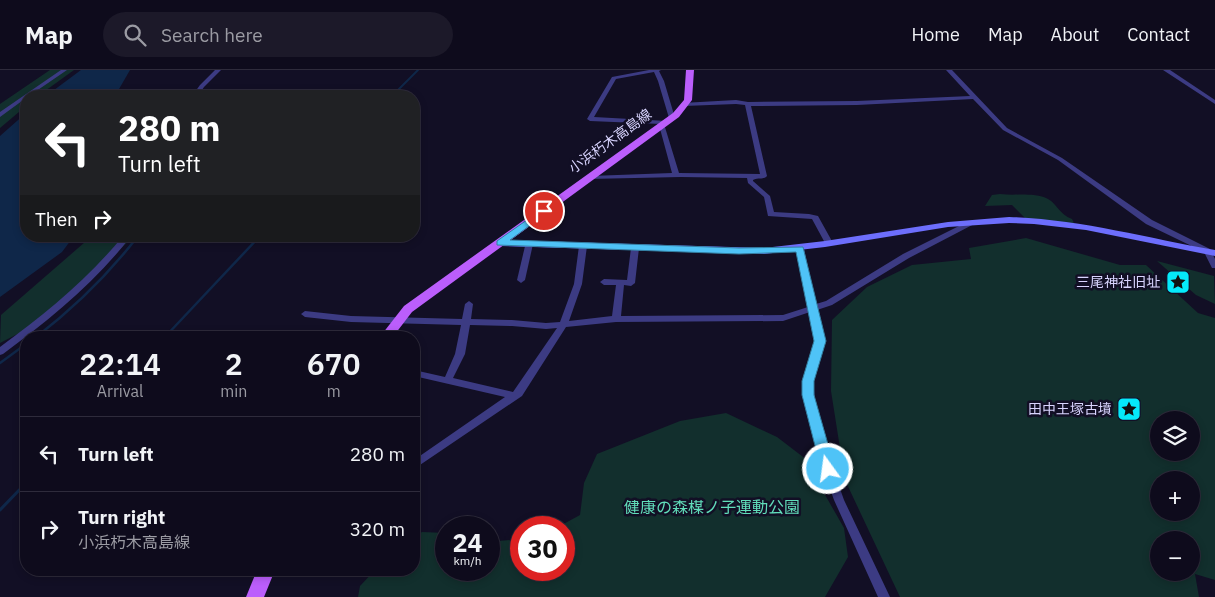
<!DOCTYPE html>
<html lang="en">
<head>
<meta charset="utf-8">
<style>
  :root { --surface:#0e0b1c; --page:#1c1929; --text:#f1f3f6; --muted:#9b9ba3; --line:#2e2b3b }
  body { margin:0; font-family:"IBM Plex Sans","Noto Sans JP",sans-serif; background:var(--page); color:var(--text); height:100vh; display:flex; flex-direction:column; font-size:19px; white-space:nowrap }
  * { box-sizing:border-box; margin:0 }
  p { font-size:16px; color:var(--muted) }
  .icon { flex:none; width:28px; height:28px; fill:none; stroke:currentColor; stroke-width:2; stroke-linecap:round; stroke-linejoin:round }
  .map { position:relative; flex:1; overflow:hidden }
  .details { position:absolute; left:20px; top:261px; width:400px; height:245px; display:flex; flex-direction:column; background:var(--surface); border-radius:20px; box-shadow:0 2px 8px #0003,0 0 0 1px var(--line) }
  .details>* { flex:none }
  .guide { position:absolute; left:20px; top:20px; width:400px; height:152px; border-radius:20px; box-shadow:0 2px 8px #0003,0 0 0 1px var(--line); background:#202124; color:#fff; overflow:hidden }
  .fabs { position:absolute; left:1150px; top:341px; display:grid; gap:10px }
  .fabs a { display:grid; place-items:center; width:50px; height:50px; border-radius:50%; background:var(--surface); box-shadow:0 2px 8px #0003,0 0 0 1px var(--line); font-size:25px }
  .speed { position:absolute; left:435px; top:446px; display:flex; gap:10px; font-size:25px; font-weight:700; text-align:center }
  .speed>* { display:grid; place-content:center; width:65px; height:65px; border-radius:50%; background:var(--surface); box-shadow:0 2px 8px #0003,0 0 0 1px var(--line); line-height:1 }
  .speed small { font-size:12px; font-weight:400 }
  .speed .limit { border:8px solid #d22; background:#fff; color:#111 }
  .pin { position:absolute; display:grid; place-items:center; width:42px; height:42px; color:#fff; margin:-21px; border:2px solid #fff; border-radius:50%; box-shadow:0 1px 5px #0007 }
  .me { position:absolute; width:55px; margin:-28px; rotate:346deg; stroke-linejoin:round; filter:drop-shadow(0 0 4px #0008) }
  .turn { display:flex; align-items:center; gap:18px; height:105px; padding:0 15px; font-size:22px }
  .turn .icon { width:65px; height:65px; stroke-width:2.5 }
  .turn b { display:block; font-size:35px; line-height:42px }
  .then { display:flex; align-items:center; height:48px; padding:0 15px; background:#0003; gap:10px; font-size:19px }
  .eta { display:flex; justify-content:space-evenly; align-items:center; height:85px; text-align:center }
  .eta b { font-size:30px; font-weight:600; line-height:35px }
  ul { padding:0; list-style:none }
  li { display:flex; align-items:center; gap:15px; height:75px; padding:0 15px; border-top:1px solid var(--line) }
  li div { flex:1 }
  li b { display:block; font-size:19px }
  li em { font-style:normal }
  header { display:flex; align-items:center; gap:30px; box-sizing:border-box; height:70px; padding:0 25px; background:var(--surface); border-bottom:1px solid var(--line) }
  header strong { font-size:24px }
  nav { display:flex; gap:28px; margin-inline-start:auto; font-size:18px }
  .search { width:350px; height:45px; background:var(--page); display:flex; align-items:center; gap:12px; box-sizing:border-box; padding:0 18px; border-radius:28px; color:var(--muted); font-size:19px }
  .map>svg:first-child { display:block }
  .green { fill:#122f2d; fill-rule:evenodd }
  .water { fill:#0f2749 }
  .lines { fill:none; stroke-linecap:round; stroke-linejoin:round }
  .stream-far2 { stroke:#0f2749; stroke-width:2 }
  .stream-far1 { stroke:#0f2749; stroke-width:2.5 }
  .stream { stroke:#0f2749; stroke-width:3 }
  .street { fill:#3c3b83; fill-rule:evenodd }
  .secondary { fill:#6d6efc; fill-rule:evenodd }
  .primary { fill:#bb5efc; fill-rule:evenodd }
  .route { fill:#4fc3f7; stroke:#337fa1 }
  .labels { text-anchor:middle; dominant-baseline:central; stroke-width:5; stroke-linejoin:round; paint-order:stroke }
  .street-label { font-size:14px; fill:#d8d4fe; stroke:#120f25 }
  .poi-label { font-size:14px; fill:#d8d4fe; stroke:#120f25; text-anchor:end }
  .near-park-label { font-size:16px; fill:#61ddba; stroke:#120f25 }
</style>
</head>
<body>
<header>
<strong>Map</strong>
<div class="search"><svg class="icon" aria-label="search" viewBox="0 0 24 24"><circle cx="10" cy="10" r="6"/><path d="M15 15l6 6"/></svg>Search here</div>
<nav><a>Home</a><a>Map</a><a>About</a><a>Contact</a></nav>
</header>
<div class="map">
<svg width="1215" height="527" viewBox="0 0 1215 527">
  <rect width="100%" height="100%" fill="#120f25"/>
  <g class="green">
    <polygon points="50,0 74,0 38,26 26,26 26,36 0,58 0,34"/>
    <path d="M1000 124C1015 126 1034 122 1048 129 1057 134 1059 144 1072 149L1075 155 1026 149 1012 135 985 136 992 125Z"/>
    <polygon points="92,166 134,166 61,235 35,255 0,273 1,245"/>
    <path d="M1026 168 1120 195H1146L1198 243 1215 248V510L1195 504 1199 527H900L845 410 831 321 832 250 867 217 912 195 971 189 969 178ZM1159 350H1191V382H1159ZM1159 410H1191V442H1159ZM1159 470H1191V502H1159Z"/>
    <polygon points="1157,191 1214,206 1215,234 1196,225"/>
    <polygon points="726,343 777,367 811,393 820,416 844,458 848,487 825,527 358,527 360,516 375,500 414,500 414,467 422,462 446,463 446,500 489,500 489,469 498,471 521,469 521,500 564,500 564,458 558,457 580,445 584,413 597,384 680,351"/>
  </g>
  <g class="water">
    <polygon points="81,0 130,0 115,26 46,26"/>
    <polygon points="26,43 26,166 74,166 62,182 0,227 0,66"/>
  </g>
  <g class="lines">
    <polyline class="stream-far2" points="392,26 418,0"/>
    <g class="stream-far1">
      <path d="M35 268C74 238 108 205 138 166"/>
      <polyline points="164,268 260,166"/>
      <polyline points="0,293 26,274"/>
    </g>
    <polyline class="stream" points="0,440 26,413"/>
    <g class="street">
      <polygon points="61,0 67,0 29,26 26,26 26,28 0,47 0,42"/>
      <polygon points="215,0 221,0 204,17 198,26 192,26 200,15"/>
      <path d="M649 0H661L659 1 664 11 675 48 674 49 669 48 658 11 654 2 616 9 594 47 667 51V53L664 54 679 103 760 104 745 35 736 34 684 36 682 35V33L736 30 748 32 857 31 970 26 946 0H952L1007 58 1062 88 1152 150 1210 179 1215 189V198H1212L1204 182 1146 154 1058 90 1003 60 973 29 857 35 751 36 767 106C764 110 757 107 753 110V111L770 126 774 142 809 144 818 146 833 173 829 175 825 173 812 149 768 146 764 127 748 113 747 108 681 107 588 109 587 108 590 106 672 103 659 55 661 54 590 51 587 49 612 7Z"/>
      <polygon points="1163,0 1170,0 1215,30 1215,34"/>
      <path d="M969 151H975L976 153 909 188 832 235 817 240 824 271 813 311 816 340 822 355 833 399 844 430 890 527H878L834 430 823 399 812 355 806 340 803 311 816 271 810 242 783 251 616 252 566 257 522 326 414 399V390L505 327 414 306V300L445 307 455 284 461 255 351 252 305 247 301 244 305 241 351 246 462 249 465 234 469 231 473 234 471 249 512 250 546 253 560 252 574 214 579 176 583 174 587 176 582 214 569 251 612 246 616 215H604L600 212 604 209 627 210 631 178 635 176 639 178 635 213 631 216 624 215 621 246 783 245 808 237 796 179 797 177H800L804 179 816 234 826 231 903 184ZM470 255 512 256 546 259 557 258 513 322 453 308 465 284Z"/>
      <path d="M123 166H131C95 213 50 249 3 284L0 285V277C45 244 87 210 123 166Z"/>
      <polygon points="526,172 529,172 533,174 525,210 521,213 517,210"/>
    </g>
    <path class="secondary" d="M1009 147C1079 149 1146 168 1215 180V186L1086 160 1034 154 1009 153 948 157 825 177 764 184 500 176 495 173 500 170 764 178 825 171 948 152Z"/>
    <g class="primary">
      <polygon points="686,0 694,0 692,30 679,47 412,242 392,268 379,268 404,236 673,43 684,30"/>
      <polygon points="257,500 275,500 264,527 246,527"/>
    </g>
  </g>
  <polygon class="route" points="544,138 548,141 547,143 510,170 739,178 803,177 826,271 814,311 814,325 835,399 833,403 828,405 823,403 821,399 802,325 802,311 814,271 796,182 739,184 497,175 497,171"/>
  <defs>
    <g id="sight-square" transform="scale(1.25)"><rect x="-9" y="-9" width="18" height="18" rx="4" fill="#05e9fa" stroke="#120f25"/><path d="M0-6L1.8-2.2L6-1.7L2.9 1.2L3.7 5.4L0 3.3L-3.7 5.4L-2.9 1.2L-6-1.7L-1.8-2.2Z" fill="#111"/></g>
  </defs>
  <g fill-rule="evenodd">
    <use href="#sight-square" x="1178" y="212"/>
    <use href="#sight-square" x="1129" y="339"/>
  </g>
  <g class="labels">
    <g class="street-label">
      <text transform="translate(610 71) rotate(-36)">小浜朽木高島線</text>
    </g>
    <g class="poi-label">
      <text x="1160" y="212">三尾神社旧址</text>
      <text x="1112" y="339">田中王塚古墳</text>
    </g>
    <g class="near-park-label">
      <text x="712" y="437">健康の森楳ノ子運動公園</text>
    </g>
  </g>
</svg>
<div class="fabs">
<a><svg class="icon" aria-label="layers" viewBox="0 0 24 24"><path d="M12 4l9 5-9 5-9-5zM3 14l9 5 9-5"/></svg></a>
<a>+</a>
<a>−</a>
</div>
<div class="speed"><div>24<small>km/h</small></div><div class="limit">30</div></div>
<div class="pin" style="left:544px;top:141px;background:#d93025"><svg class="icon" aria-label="arrive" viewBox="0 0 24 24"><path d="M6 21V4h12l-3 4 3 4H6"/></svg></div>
<svg class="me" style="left:828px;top:399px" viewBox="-20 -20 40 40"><circle r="17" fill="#4fc3f7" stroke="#fff" stroke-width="3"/><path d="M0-11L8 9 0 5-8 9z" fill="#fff"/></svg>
<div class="guide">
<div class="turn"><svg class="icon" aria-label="left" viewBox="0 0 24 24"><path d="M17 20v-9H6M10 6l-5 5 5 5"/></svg><div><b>280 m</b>Turn left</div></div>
<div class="then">Then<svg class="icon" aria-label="right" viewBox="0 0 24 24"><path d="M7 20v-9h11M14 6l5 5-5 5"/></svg></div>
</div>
<section class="details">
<div class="eta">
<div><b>22:14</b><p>Arrival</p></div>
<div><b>2</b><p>min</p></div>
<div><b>670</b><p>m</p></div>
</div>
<ul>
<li><svg class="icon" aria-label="left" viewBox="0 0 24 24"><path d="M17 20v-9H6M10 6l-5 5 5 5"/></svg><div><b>Turn left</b></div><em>280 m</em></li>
<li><svg class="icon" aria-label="right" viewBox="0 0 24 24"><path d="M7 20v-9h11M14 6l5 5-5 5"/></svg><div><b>Turn right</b><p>小浜朽木高島線</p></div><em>320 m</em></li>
</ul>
</section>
</div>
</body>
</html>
